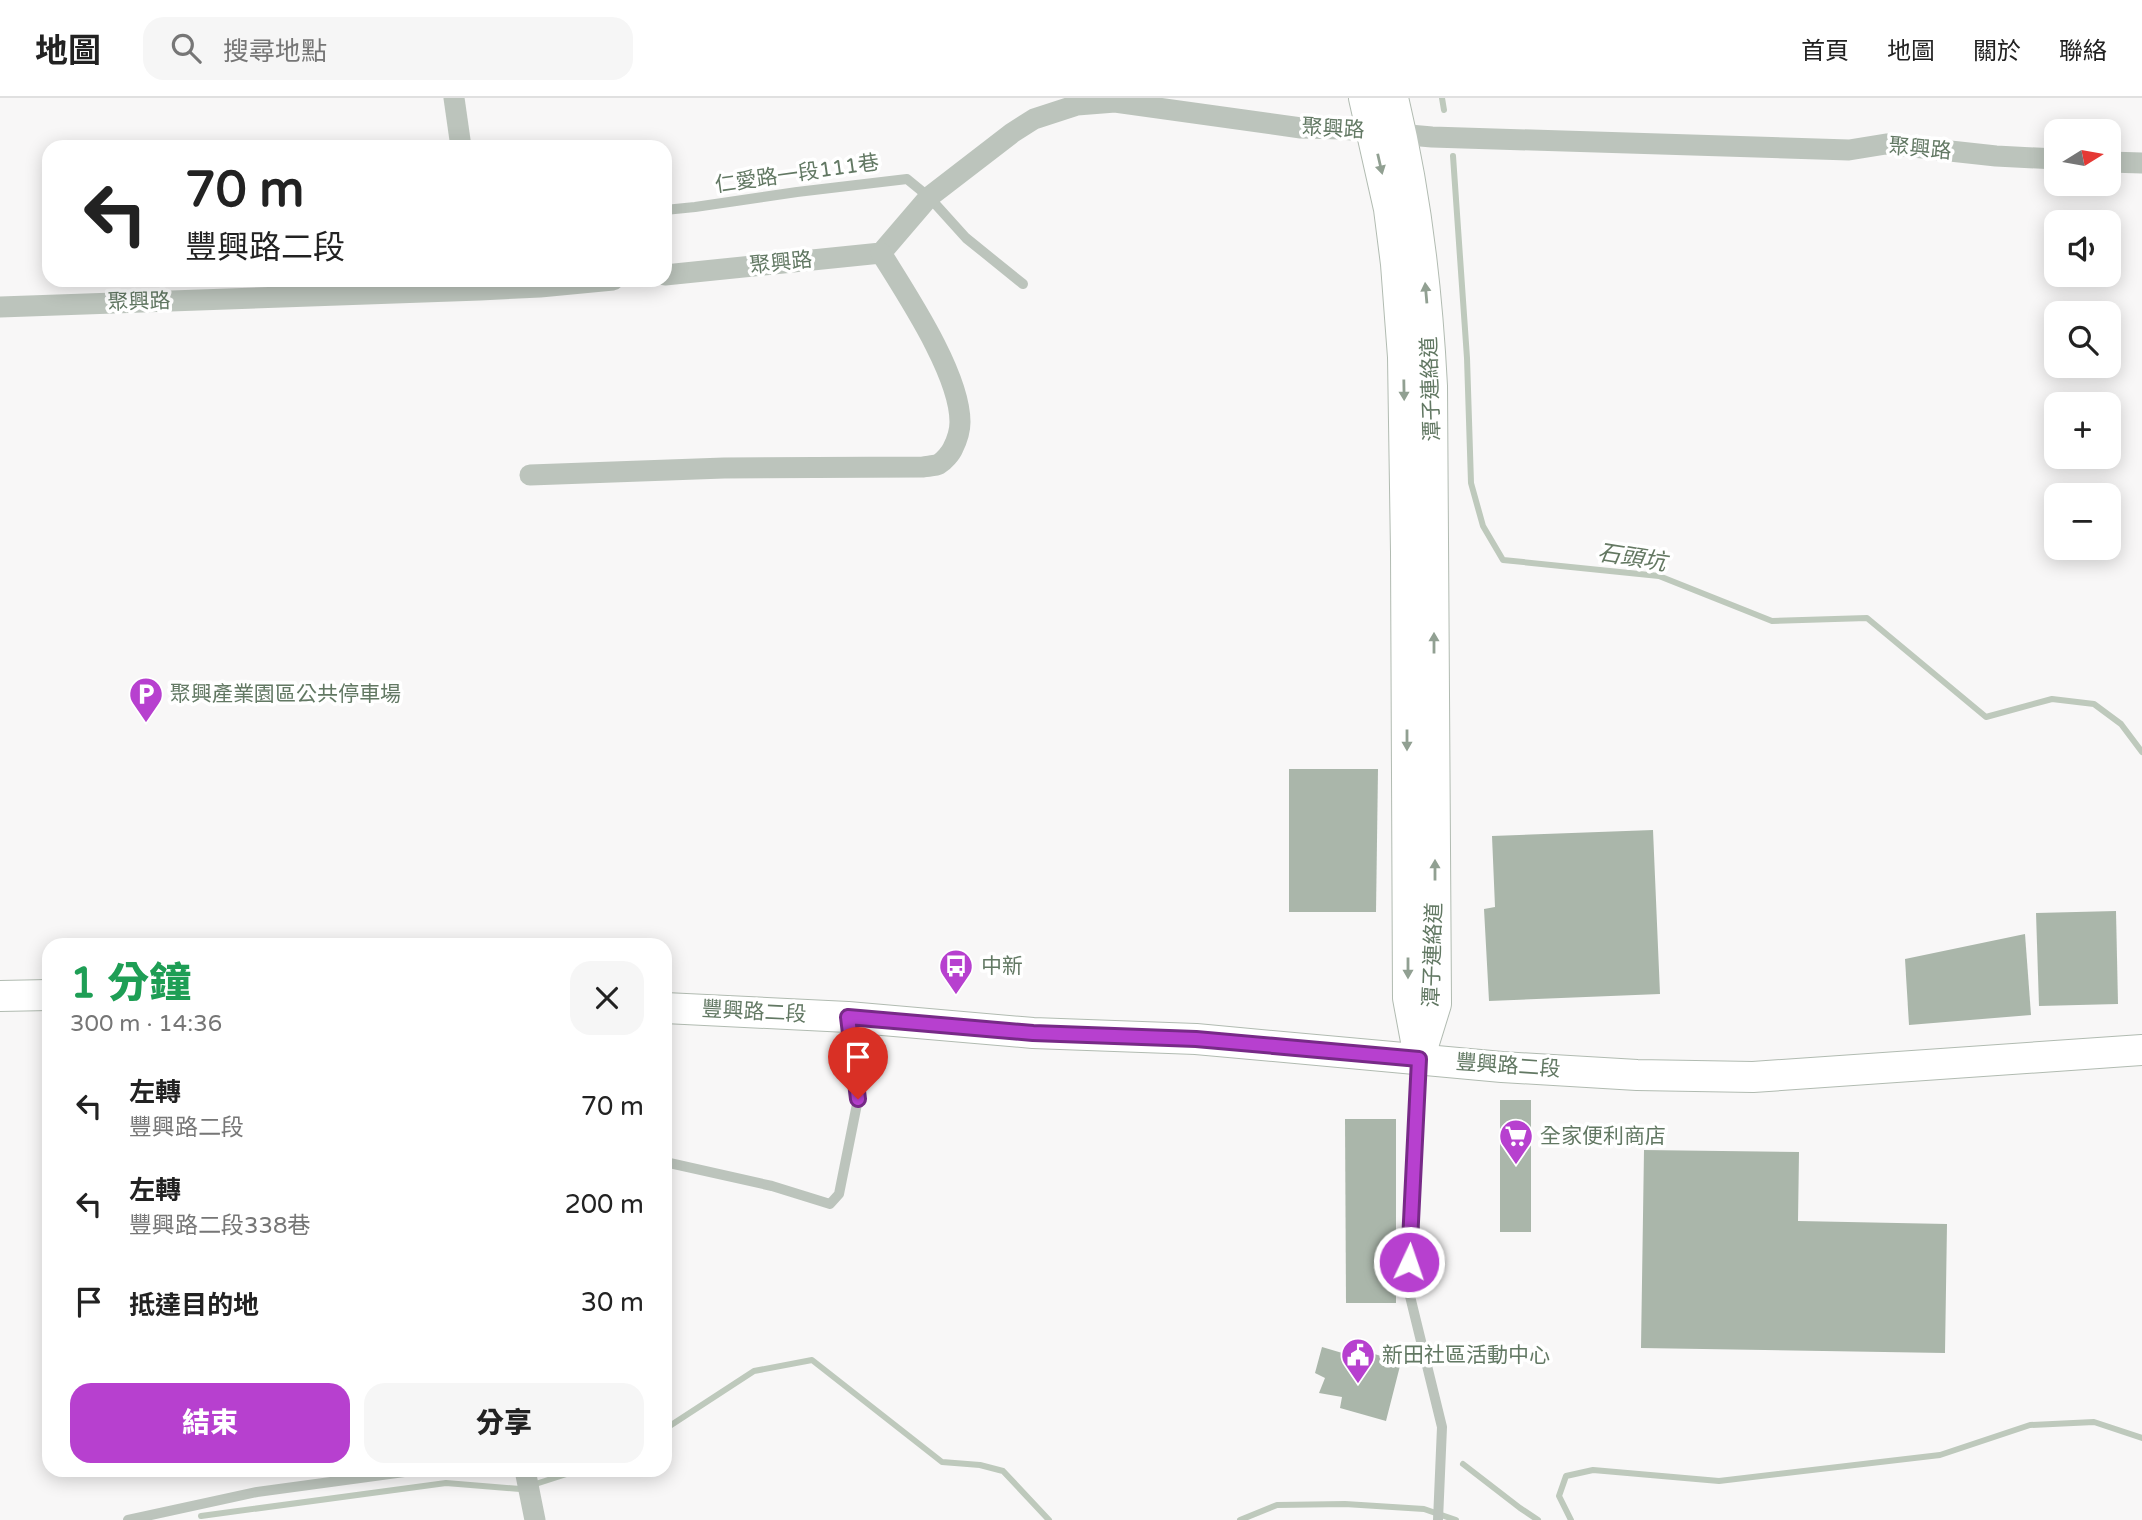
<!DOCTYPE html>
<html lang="zh-TW">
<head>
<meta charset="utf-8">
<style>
  :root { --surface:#fff; --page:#f6f6f6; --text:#222; --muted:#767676; --line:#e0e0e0; --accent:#b740cf }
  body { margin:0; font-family:"Varela Round","Noto Sans TC",sans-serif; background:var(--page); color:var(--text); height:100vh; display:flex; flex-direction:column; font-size:26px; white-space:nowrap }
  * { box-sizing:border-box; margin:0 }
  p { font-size:23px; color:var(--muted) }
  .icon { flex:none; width:38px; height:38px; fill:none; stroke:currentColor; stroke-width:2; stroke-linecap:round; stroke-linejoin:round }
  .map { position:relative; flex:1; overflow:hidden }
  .drawer { position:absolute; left:42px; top:840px; width:630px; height:539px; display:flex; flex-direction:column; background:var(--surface); border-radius:21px; box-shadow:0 4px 18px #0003 }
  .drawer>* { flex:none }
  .hud { position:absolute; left:42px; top:42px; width:630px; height:147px; border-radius:21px; box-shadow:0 4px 18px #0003; background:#fff; color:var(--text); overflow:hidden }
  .needle { width:46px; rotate:79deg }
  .controls { position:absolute; left:2044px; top:21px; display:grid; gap:14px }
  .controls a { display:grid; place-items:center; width:77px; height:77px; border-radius:14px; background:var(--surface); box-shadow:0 4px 18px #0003; font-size:35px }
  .pin { position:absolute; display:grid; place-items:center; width:60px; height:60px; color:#fff; margin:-72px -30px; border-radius:50% 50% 50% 0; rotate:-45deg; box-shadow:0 0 7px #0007 }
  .pin .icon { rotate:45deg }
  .me { position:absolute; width:77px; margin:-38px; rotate:3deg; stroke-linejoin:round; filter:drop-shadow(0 0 5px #0008) }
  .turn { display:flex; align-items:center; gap:24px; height:147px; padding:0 28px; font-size:32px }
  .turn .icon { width:91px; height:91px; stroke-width:2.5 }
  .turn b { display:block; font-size:49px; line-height:60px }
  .round { display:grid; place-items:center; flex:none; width:74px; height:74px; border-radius:21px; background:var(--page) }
  .overview { display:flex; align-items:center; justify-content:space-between; height:119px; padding:0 28px }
  h1 { font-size:42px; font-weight:800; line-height:52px; color:#1e9e55 }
  .primary-button { display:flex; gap:14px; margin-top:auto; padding:14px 28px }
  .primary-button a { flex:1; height:80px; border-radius:21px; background:var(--accent); color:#fff; font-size:28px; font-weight:800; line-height:80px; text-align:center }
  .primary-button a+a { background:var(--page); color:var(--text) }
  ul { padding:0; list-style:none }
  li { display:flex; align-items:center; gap:21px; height:98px; padding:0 28px }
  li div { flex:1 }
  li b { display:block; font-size:26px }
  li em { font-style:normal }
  header { display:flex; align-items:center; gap:42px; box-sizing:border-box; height:98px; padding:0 35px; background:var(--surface); border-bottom:2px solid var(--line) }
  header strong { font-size:33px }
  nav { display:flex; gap:38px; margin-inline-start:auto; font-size:24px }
  .search { width:490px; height:63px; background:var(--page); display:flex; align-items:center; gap:18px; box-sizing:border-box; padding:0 24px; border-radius:21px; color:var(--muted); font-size:26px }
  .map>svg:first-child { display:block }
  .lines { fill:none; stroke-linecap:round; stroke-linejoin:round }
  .stream { stroke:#bec9bc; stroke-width:6 }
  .building { fill:#aab6aa }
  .secondary-casing { stroke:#b1bbb1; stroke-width:32 }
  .lane { stroke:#bcc4bc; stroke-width:10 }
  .street { stroke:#bcc4bc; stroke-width:21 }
  .secondary { stroke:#fff; stroke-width:30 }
  .oneway { fill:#91a092 }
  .route-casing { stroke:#772a87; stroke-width:18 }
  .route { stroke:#b740cf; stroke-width:12 }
  .labels { text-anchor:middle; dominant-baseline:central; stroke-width:7; stroke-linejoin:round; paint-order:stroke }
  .street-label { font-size:21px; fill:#627863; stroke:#fff }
  .poi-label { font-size:21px; fill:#627863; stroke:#fff; text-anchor:start }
  .water-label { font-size:23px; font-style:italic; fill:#647862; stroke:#fff }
</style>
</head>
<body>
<header>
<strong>地圖</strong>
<div class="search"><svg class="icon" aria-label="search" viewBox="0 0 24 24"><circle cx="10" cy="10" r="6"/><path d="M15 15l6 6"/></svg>搜尋地點</div>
<nav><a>首頁</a><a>地圖</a><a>關於</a><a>聯絡</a></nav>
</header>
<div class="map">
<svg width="2142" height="1422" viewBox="0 0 2142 1422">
  <rect width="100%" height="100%" fill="#f8f7f7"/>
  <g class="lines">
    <g class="stream">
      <polyline points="1442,0 1444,12"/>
      <polyline points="1453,58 1467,260 1471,385 1483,428 1503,462 1659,478 1772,523 1867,520 1986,619 2052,601 2094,606 2121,626 2142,654"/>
      <polyline points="665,1331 754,1273 812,1262 942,1364 980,1367 1003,1373 1049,1422"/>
      <polyline points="1463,1366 1520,1410 1538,1422"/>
      <polyline points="201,1418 446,1385 520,1391 579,1372"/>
      <polyline points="1240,1422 1277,1407 1345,1406 1424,1411 1456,1422"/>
      <polyline points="1571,1422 1559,1398 1566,1378 1593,1372 1719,1383 1940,1357 2030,1327 2094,1324 2142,1340"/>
    </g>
  </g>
  <g class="building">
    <polygon points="1289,671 1378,671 1376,814 1289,814"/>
    <polygon points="1653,732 1660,896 1489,903 1484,811 1495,809 1492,738"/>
    <polygon points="2116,813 2118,906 2039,908 2036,815"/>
    <polygon points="2025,836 2031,917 1909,927 1905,861"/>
    <rect x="1500" y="1002" width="31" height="132"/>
    <polygon points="1345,1021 1396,1021 1396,1205 1346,1205"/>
    <polygon points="1644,1052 1799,1054 1798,1123 1947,1126 1945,1255 1641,1250"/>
    <polygon points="1322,1249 1349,1257 1351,1249 1401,1264 1386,1323 1340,1310 1342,1299 1319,1295 1325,1280 1315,1275"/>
  </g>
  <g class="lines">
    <g class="secondary-casing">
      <g id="secondary">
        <polyline points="1364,0 1389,111 1396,166 1403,259 1406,454 1408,900 1418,954"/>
        <path d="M1393 0C1416 95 1427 190 1432 288L1436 906 1419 961"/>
        <polyline points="0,898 49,897"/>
        <polyline points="665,910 848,919 1033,935 1196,941 1502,969 1637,977 1753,979 2142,952"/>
      </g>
    </g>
    <g class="lane">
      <polyline points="665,112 695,109 797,94 907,81 929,99 966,140 1023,186"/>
      <polyline points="1419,964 1408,1190 1442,1329 1438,1422"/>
      <polyline points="665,1064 772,1088 830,1106 839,1096 858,1001 848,921"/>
      <polyline points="128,1422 257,1394 419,1372"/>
    </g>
    <g class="street">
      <polyline points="454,0 461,49"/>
      <polyline points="2109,64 2142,65"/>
      <polyline points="665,177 881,155 929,99 1012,35 1034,21 1077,7 1115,4 1301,30 1341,31 1432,39 1849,52 1886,46 1996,58 2056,61"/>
      <polyline points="0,209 480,192 540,189 613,182"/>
      <path d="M530 377 724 370 923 369C928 368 935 368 939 366 944 363 951 355 953 350 957 342 960 333 960 324 960 276 907 197 881 155"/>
      <polyline points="525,1372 535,1422"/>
    </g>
    <use href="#secondary" class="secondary"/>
  </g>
  <defs><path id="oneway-solid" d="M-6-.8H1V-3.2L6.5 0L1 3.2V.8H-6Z" transform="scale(1.75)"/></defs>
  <g class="oneway">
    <use href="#oneway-solid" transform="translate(1380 66) rotate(77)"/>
    <use href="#oneway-solid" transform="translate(1426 195) rotate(-95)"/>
    <use href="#oneway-solid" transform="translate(1404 292) rotate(89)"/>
    <use href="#oneway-solid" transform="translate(1434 545) rotate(-90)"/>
    <use href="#oneway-solid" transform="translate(1407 642) rotate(90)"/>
    <use href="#oneway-solid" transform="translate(1435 772) rotate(-90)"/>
    <use href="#oneway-solid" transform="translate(1408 870) rotate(90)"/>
  </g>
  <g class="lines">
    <g class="route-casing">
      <polyline id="route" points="858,1001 848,919 1033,935 1196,941 1419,961 1409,1164"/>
    </g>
    <use href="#route" class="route"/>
  </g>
  <defs>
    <g id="parking-pin" transform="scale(1.75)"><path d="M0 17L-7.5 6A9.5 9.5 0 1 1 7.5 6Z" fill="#b740cf" stroke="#fff"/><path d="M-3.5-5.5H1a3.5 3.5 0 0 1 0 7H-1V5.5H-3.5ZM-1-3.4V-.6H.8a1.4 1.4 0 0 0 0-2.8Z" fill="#fff"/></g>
    <g id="bus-pin" transform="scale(1.75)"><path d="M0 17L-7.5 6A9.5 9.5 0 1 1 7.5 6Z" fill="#b740cf" stroke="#fff"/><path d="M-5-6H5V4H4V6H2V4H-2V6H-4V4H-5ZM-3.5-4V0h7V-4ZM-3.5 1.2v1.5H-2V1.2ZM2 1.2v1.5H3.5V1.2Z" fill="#fff"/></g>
    <g id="supermarket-pin" transform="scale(1.75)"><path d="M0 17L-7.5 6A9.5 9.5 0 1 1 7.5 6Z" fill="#b740cf" stroke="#fff"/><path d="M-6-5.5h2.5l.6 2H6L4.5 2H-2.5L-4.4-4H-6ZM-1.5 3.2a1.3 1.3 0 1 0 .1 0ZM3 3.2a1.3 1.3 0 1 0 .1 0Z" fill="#fff"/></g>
    <g id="civic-pin" transform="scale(1.75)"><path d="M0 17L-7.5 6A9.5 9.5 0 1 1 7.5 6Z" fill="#b740cf" stroke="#fff"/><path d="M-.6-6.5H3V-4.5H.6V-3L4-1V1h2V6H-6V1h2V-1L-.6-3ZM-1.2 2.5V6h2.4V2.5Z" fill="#fff"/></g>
  </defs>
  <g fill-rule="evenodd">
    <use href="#parking-pin" x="146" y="596"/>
    <use href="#bus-pin" x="956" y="868"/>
    <use href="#supermarket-pin" x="1516" y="1038"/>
    <use href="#civic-pin" x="1358" y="1257"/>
  </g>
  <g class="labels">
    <g class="street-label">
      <text transform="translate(1333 31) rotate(3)">聚興路</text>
      <text transform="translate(1920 51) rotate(5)">聚興路</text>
      <text transform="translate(797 76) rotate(-8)">仁愛路一段111巷</text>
      <text transform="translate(781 165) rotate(-6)">聚興路</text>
      <text transform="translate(139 204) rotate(-2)">聚興路</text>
      <text transform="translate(1431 291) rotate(-92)">潭子連絡道</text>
      <text transform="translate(1433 857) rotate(-88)">潭子連絡道</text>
      <text transform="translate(754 914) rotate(3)">豐興路二段</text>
      <text transform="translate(1508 968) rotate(4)">豐興路二段</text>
    </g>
    <g class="poi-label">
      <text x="170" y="596">聚興產業園區公共停車場</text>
      <text x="981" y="868">中新</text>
      <text x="1540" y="1038">全家便利商店</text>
      <text x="1382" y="1257">新田社區活動中心</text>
    </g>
    <g class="water-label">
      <text transform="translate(1632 460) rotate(9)">石頭坑</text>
    </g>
  </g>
</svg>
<div class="controls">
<a><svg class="needle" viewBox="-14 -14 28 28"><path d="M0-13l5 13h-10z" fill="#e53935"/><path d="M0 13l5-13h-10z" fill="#767676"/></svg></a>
<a><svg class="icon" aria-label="sound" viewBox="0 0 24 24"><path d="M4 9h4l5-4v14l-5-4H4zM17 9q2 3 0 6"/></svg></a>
<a><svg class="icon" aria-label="search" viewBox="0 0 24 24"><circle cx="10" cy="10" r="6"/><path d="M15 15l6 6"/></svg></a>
<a>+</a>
<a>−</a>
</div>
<div class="pin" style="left:858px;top:1001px;background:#d93025"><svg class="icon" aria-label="arrive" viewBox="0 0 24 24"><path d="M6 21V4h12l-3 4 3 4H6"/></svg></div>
<svg class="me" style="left:1409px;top:1164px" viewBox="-20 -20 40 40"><circle r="17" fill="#b740cf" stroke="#fff" stroke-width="3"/><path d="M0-11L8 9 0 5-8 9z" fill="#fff"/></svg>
<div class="hud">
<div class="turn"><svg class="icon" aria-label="left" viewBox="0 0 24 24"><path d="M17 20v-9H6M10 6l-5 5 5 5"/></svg><div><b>70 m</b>豐興路二段</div></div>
</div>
<section class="drawer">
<div class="overview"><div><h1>1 分鐘</h1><p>300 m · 14:36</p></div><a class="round"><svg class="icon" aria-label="close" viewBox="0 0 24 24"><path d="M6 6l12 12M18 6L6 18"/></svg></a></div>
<ul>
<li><svg class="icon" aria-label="left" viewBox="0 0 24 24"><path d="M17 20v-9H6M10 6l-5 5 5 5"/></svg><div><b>左轉</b><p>豐興路二段</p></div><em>70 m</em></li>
<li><svg class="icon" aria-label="left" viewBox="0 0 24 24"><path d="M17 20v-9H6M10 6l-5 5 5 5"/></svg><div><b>左轉</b><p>豐興路二段338巷</p></div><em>200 m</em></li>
<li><svg class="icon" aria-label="arrive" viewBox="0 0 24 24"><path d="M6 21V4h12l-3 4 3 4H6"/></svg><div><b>抵達目的地</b></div><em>30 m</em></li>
</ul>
<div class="primary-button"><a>結束</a><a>分享</a></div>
</section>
</div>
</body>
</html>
